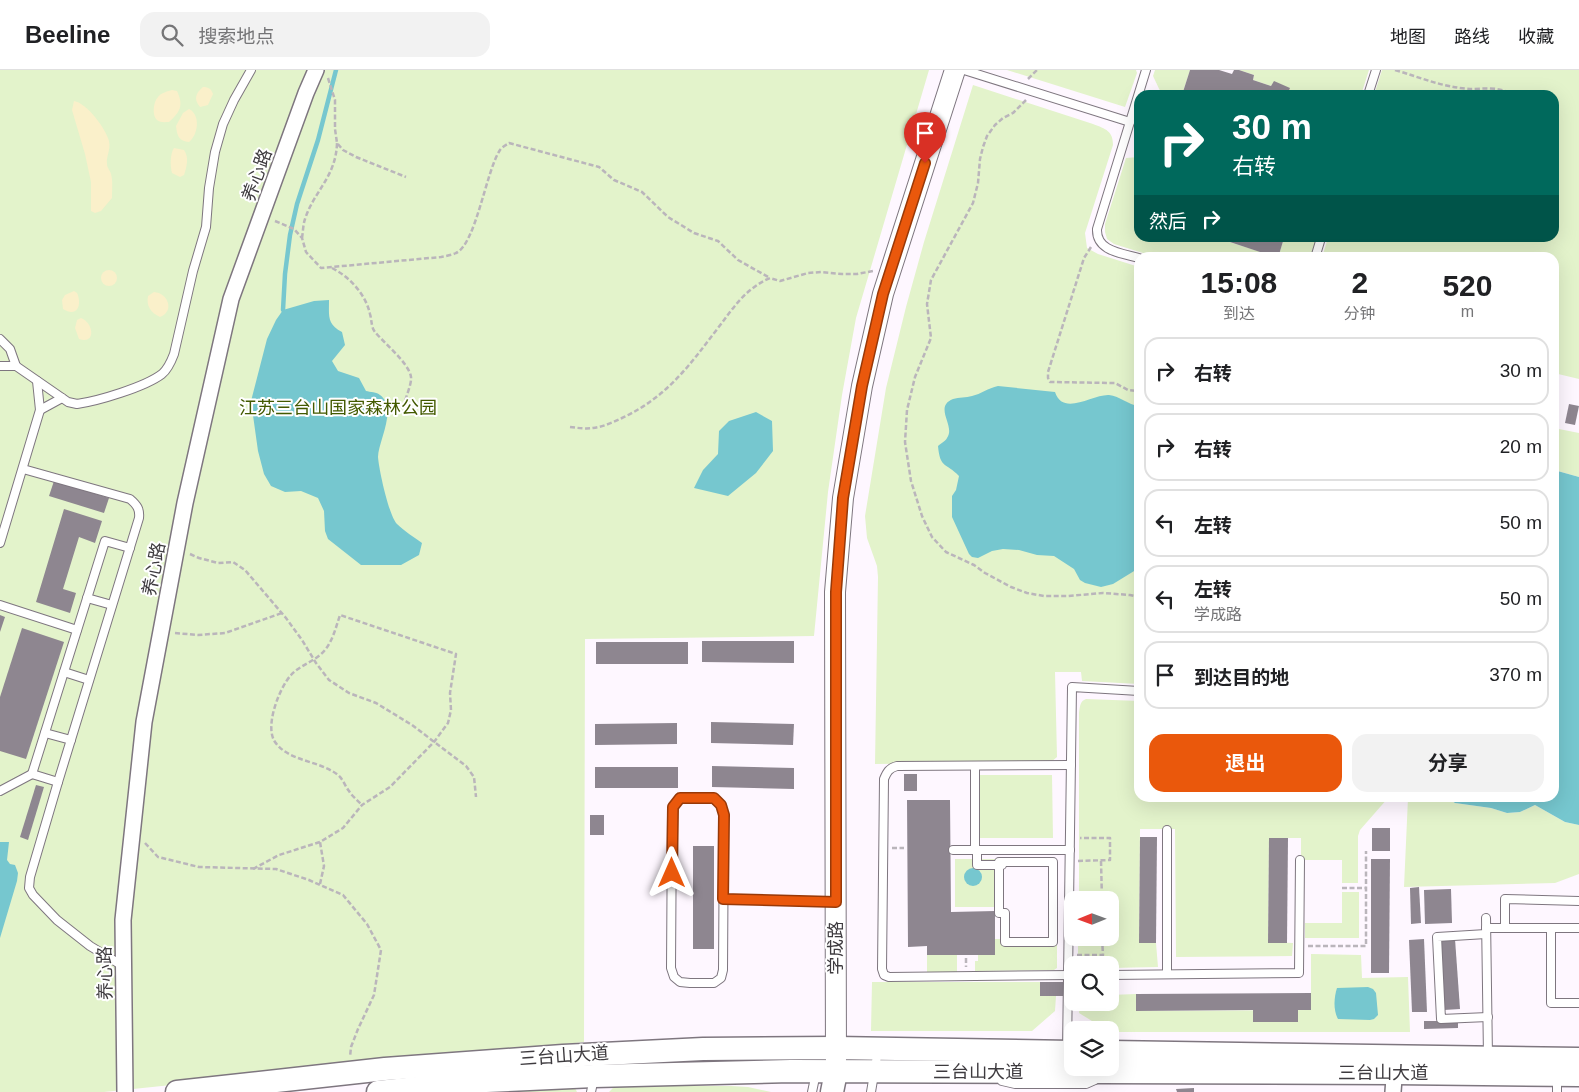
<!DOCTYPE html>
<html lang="zh">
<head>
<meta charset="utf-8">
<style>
  :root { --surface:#fff; --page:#f2f2f2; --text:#202124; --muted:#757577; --line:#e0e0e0; --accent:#ea580c }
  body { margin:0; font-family:Arial,"Noto Sans SC",sans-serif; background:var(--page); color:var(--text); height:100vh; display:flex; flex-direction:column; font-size:19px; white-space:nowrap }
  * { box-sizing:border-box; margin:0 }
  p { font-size:16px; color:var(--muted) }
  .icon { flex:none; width:28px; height:28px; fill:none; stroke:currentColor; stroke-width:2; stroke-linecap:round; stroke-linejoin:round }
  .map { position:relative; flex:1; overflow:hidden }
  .panel { position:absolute; left:1134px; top:182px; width:425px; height:550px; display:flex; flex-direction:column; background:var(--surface); border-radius:15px; box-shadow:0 5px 20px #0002 }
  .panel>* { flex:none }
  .hud { position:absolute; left:1134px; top:20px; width:425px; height:152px; border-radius:15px; box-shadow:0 5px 20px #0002; background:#00695c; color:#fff; overflow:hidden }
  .needle { width:32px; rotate:269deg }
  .tools { position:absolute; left:1064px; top:821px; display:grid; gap:10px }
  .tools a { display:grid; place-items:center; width:55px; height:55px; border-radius:10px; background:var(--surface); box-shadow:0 5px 20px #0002; font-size:25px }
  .pin { position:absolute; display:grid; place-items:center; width:42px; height:42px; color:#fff; margin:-51px -21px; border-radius:50% 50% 50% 0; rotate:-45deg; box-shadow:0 0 5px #0007 }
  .pin .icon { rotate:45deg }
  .me { position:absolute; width:55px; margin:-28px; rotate:0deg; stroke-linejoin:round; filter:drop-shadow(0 0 4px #0008) }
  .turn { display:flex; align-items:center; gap:18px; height:105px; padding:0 15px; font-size:22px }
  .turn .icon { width:65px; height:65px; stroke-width:2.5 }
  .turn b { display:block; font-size:35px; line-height:42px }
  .then { display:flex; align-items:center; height:48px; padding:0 15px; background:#0003; gap:10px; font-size:19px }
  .eta { display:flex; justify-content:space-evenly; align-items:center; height:85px; text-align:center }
  .eta b { font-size:30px; font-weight:700; line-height:35px }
  .button { display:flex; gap:10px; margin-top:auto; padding:10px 15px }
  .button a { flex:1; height:58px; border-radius:15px; background:var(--accent); color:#fff; font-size:20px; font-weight:700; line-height:58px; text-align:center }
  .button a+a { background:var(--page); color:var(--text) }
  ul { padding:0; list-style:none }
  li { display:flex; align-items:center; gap:15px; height:68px; margin:0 10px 8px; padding:0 5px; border:2px solid var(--line); border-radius:15px }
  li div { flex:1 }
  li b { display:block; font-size:19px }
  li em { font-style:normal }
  header { display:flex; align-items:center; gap:30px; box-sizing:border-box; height:70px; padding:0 25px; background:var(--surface); border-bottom:1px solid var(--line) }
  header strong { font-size:24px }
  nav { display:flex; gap:28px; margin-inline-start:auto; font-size:18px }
  .search { width:350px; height:45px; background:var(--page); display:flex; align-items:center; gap:12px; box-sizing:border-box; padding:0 18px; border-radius:15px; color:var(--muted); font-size:19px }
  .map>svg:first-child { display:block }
  .green { fill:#e3f3cb }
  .sand { fill:#faf0ca }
  .water { fill:#76c7cf }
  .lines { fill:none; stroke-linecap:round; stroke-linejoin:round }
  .stream { stroke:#76c7cf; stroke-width:4.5 }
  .building { fill:#8e8690 }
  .service-casing { stroke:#7e767f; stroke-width:10 }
  .minor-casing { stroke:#7e767f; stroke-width:18 }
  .tertiary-casing { stroke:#7e767f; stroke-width:22 }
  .secondary-casing { stroke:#7e767f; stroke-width:25 }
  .path { stroke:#bab5bb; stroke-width:2.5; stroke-dasharray:5 2.5; stroke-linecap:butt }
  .service { stroke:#fff; stroke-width:8 }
  .minor { stroke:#fff; stroke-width:15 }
  .tertiary { stroke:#fff; stroke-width:20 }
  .secondary { stroke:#fff; stroke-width:22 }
  .route-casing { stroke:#983908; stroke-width:12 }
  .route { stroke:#ea580c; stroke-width:9 }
  .labels { text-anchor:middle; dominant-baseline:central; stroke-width:4; stroke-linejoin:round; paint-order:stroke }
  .street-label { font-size:18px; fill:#3e3b3f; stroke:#fff }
  .park-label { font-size:18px; fill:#435a00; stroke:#fff }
</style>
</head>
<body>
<header>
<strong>Beeline</strong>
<div class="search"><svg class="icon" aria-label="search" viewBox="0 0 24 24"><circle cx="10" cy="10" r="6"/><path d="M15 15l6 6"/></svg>搜索地点</div>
<nav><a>地图</a><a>路线</a><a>收藏</a></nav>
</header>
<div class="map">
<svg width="1579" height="1022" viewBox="0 0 1579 1022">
  <rect width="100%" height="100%" fill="#fef7ff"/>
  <g class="green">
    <polygon points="0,0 929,0 856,248 842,325 828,422 814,566 585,569 584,972 104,1022 0,1022"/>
    <polygon points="1007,0 1136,0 1137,3 1125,37"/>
    <polygon points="1155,0 1190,0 1182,25 1162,25 1153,6"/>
    <polygon points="1239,0 1369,0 1361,25 1292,25 1287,24 1289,18 1274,12 1271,16 1253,10 1254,5"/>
    <polygon points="1382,0 1579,0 1579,309 1554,303 1554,188 1322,187 1328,168 1554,168 1554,25 1374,25"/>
    <path d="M973 15 1093 54C1106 59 1113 61 1113 75L1085 163 1087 178 1098 184 1139 197V614L1082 611 1081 602H1055L1057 687 1051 692 875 694 878 507 877 496 867 468 865 446 886 318 906 237 924 172Z"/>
    <polygon points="1139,87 1139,168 1217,168 1277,187 1156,187 1114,174 1107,169 1105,162 1105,154 1126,88"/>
    <polygon points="1284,168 1317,168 1310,187 1278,188"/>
    <polygon points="1554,358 1579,363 1579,407 1554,400"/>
    <path d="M1086 629 1139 631V728H1388L1360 760 1358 766V813H1342V790H1301V768H1269L1268 872 1293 873 1292 886 1176 887 1175 759H1140L1139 872 1156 873 1158 897 1110 898V895H1080L1078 888V868H1110V830H1079V643C1080 636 1080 631 1086 629Z"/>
    <polygon points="978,705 1052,705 1053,768 979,768"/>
    <polygon points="1408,728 1448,728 1455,733 1491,738 1507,743 1520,742 1535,735 1565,752 1579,755 1579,804 1555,813 1404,817"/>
    <rect x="955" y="789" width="42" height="48"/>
    <polygon points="1342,822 1359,822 1359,868 1305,868 1305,853 1342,853"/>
    <polygon points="1049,853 1057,853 1057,898 1054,900 975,901 975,891 978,891 978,885 995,885 995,869 1049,869"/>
    <polygon points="1311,884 1361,885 1362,908 1408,907 1410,962 1110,962 1110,960 1101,960 1092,951 1079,943 1080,933 1110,932 1110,925 1136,924 1136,941 1311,940"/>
    <rect x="927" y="885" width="30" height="18"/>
    <polygon points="872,912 1040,912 1040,926 1056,926 1055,941 1032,961 871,961"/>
    <polygon points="573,1014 577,1022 502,1022 505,1017"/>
    <polygon points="615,1016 731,1016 748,1017 771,1022 609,1022"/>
  </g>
  <g class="sand">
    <path d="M203 17C209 17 211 19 213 24L208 35 200 37C193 29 196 23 203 17Z"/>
    <path d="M172 20 177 21C184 36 180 42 169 52 166 52 160 53 157 50 152 46 153 32 158 27 161 23 168 21 172 20Z"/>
    <path d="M74 31C87 33 106 59 109 71 111 80 106 86 107 94 107 98 110 100 111 104 113 111 112 120 112 128L101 141 95 143 91 141V112L85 84 72 40Z"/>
    <path d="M189 39C201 45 198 65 189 72 179 71 177 66 176 56L183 43Z"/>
    <path d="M174 78 184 80C189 87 187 96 184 105L180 107 172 103C170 96 170 84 174 78Z"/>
    <circle cx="109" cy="208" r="8"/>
    <path d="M74 221 77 223C82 234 78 248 63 239L62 230 65 225Z"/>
    <path d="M154 222C168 223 175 241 160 247 151 243 146 236 148 226Z"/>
    <path d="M81 248C94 253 96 275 79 269L75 258 77 250Z"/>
  </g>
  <g class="water">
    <path d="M329 230C329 247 327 254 342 262L345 275 332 291 338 301 359 308 366 321C370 322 377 322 380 325 398 338 378 372 378 387 379 400 389 446 397 454 404 461 414 467 422 473L419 485 401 495H361L328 469 325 461 324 441 318 428 301 421 285 422 271 416 264 404 258 381 251 331 267 269 276 250 283 240 314 231Z"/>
    <path d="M998 316 1055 322C1063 347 1093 324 1109 325 1120 326 1128 335 1139 336V498L1113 514 1101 517 1085 513 1080 510 1074 499 1054 486 1037 485 1019 480 1003 479 992 481 978 488 972 487 969 484 952 447V426L956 420 959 406C946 392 940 399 938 376 941 373 946 371 947 368 956 356 933 337 953 329 959 327 966 328 972 326 981 324 988 318 998 316Z"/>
    <polygon points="756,342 772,351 773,381 756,403 728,426 694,418 703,400 718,384 719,361 729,351"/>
    <polygon points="1554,400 1579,407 1579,755 1565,752 1535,735 1520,742 1507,743 1491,738 1455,733 1448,728 1554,728"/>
    <polygon points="0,772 9,772 7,790 10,794 15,795 18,803 17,811 0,868"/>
    <circle cx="973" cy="807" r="9"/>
    <path d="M1368 917 1373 919 1376 923 1378 945 1374 949 1370 950 1338 949C1333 940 1334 927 1337 918Z"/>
  </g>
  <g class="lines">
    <polyline class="stream" points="283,240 285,204 290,165 297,134 318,70 336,0"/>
  </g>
  <g class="building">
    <polygon points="1190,0 1219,0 1232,4 1234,0 1239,0 1254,5 1253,10 1271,16 1274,11 1290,18 1287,25 1182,25"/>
    <polygon points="1218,168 1284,168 1278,188"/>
    <polygon points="1569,334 1579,336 1575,355 1565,353"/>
    <polygon points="54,411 109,428 104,443 49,426"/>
    <polygon points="64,439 102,451 95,473 79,467 63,519 76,523 70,543 36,532"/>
    <polygon points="0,545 5,547 0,562"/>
    <polygon points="22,558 64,572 26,689 0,681 0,627"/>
    <polygon points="702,571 794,571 794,593 702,592"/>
    <rect x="596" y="572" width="92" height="22"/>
    <polygon points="711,652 794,654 793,675 711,673"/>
    <polygon points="677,653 677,674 595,675 595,654"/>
    <polygon points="712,696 794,698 794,719 712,717"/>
    <rect x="595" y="697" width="83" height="21"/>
    <rect x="904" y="704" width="13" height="17"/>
    <polygon points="36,715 44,717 28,770 20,767"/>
    <polygon points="907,730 950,730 951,842 995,841 995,885 927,885 927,876 908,877"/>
    <rect x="590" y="745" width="14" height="20"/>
    <rect x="1372" y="758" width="18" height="23"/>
    <polygon points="1140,767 1157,767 1156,873 1139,873"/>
    <polygon points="1269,768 1288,768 1287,873 1268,873"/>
    <rect x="693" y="776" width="21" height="103"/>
    <polygon points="1371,789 1390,789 1389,903 1371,903"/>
    <polygon points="1419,817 1421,853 1411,854 1410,818"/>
    <polygon points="1451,819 1452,853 1425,854 1424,820"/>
    <polygon points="1424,869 1427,942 1412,942 1409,870"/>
    <polygon points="1455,869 1460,939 1444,940 1439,870"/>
    <rect x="1040" y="912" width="32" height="14"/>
    <polygon points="1311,923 1311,940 1298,940 1298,952 1253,952 1253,940 1136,941 1136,924"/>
    <polygon points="1424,951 1458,951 1458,958 1424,959"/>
    <polygon points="1194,1018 1194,1022 1177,1022 1176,1019"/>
  </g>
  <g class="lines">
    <g class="service-casing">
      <g id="service">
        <polyline points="964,0 1130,52"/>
        <polyline points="1368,25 1376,0"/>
        <path d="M1139 188C1121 183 1096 181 1097 159L1146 0"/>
        <polyline points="1315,188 1321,168"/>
        <path d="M0 269 10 279 16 296 68 332 77 334C98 331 145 317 162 304 168 299 171 292 174 284L193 201 206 157 209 118 215 82 223 54 234 30 251 0"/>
        <polyline points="0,296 16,296"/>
        <polyline points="37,311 40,340 62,328"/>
        <path d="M23 399 130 429C137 435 140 439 139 448L58 712 30 807 29 818 33 825 57 850 90 876 123 896"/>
        <polyline points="0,473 40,340"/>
        <polyline points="87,528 112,535"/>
        <polyline points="0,535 77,560"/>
        <polyline points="64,602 89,610"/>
        <polyline points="45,663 71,670"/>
        <path d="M1071 695 897 696C889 698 887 702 884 709L882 899 884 905 889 907 1072 905"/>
        <polyline points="975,696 975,780"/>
        <polyline points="58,712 32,704 105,471 130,478"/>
        <polyline points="0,721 32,704"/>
        <polygon points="680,728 714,729 721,735 724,745 723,900 721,908 714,913 690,913 680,912 674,907 671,898 672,747 673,737"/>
        <polyline points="953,780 1070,780"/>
        <polyline points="977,780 977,795 1002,795"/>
        <polygon points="999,792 1053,792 1053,872 1005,872 1005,843 999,843"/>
        <polyline points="723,829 834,832"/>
        <polyline points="1486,848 1488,987"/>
        <polyline points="1486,858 1579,858"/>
        <polyline points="1505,858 1505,829 1579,831"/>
        <polyline points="1551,858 1551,933 1579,933"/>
        <polyline points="1486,864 1437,867 1441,949 1488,947"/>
        <polyline points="1167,904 1167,760"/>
        <polyline points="1110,905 1299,903 1300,790"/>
        <polyline points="1067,980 1072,617 1139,621"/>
        <polyline points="1002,1011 1015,1014 1086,1014 1095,1010"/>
        <polyline points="591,1022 594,1008"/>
        <polyline points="812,1022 816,1003"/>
        <polyline points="871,1022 878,980"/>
        <polyline points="1557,1022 1557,1007"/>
      </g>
    </g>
    <g class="minor-casing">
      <g id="minor">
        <polyline points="125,1022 123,850 144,652 185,433 231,229 306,23 316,0"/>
        <polyline points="1393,1022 1395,994"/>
      </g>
    </g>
    <g class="tertiary-casing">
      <polyline id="tertiary" points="836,1002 835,522 843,428 862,316 883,224 955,0"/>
    </g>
    <g class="secondary-casing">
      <g id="secondary">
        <polyline points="1110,982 1579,989"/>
        <polyline points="177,1022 385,999 563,986 703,979 836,978 1072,982"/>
        <polyline points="378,1022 486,1011 594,1006 791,1001 1395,1003 1579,1005"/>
        <polyline points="832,1022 836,1002"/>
      </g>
    </g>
    <g class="path">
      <path d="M1395 0C1422 8 1442 17 1470 19 1482 19 1503 16 1511 25"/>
      <polyline points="328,8 335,30 335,59 337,73 343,80 356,87 406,107"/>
      <polyline points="1028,9 1037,0"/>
      <polyline points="1026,30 1013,43 1003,48 995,55 987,66 983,77 980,89 978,113 973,133 931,210 927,234 931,268 915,307 907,340 905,372 911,411 922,446 932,467 946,482 974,495 985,503 1011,517 1027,523 1044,526 1068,526 1103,523 1130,525 1139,527"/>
      <path d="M275 151 294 159 302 168 306 182 321 198 441 187C446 186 452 185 456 183 476 174 486 101 500 80 502 77 506 75 509 73L599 97 614 110 642 122 668 147 694 163 718 171 738 190 770 208"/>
      <path d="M302 168C303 162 303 155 305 149 314 121 336 107 337 73"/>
      <polyline points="1091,177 1084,188 1048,302 1048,308 1050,312 1115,313 1128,320 1139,321"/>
      <path d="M332 198C350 207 366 225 370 244 372 251 371 257 375 262 384 273 409 293 411 307 412 314 405 328 404 336"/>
      <path d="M570 357C578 358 586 359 593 358 603 357 613 352 622 348 667 327 689 296 718 258 734 237 745 219 770 208L780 211 808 203 821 202 842 204H857L873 201"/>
      <polyline points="190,484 199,488 218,493 233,492 245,500 286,548 302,570 316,593 329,610 349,623 376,633 412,655 466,696 474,707 476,727"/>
      <polyline points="175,563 198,565 225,563 282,543"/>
      <polyline points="145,773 158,787 199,797 276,799 309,810 343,825 367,854 381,880 374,925 358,959 351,977 350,987"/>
      <polyline points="892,778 904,778"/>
      <polyline points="1078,791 1110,790 1110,768 1080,768"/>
      <polyline points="1101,791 1102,830"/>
      <path d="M253 799 279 785 320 772 343 758 362 735 390 717 434 672 448 653 451 640 450 623 456 584 340 545C336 557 333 570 325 580 316 591 300 595 291 605 280 617 264 656 275 672 289 692 319 690 338 705 343 709 345 716 349 721 352 726 357 730 362 735"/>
      <polyline points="320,814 324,796 320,772"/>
      <polyline points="1342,818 1366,818"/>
      <polyline points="1308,876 1366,876 1366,781"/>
      <polyline points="1077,885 1103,885 1102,868"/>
      <polyline points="966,888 966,897"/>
    </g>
    <use href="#service" class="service"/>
    <use href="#minor" class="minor"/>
    <use href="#tertiary" class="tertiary"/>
    <use href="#secondary" class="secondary"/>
  </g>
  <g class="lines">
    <g class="route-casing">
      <polyline id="route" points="672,803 673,737 680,728 714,728 721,735 724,745 723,829 836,832 836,522 843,428 862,316 883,224 925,93"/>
    </g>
    <use href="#route" class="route"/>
  </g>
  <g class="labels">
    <g class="street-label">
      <text transform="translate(257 105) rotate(-70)">养心路</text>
      <text transform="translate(154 499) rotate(-79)">养心路</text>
      <text transform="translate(836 878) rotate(-90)">学成路</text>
      <text transform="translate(105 903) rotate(-91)">养心路</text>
      <text transform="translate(564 986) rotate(-4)">三台山大道</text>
      <text x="978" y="1002">三台山大道</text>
      <text x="1383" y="1003">三台山大道</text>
    </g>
    <g class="park-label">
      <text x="338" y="338">江苏三台山国家森林公园</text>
    </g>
  </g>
</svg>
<div class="tools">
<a><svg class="needle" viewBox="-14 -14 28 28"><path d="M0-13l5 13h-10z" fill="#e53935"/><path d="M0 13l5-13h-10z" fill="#757577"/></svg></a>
<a><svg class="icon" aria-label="search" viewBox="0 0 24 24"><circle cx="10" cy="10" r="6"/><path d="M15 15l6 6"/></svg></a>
<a><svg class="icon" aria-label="layers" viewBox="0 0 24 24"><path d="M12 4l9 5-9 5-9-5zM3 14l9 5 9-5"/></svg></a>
</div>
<div class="pin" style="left:925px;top:93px;background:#d93025"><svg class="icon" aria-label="arrive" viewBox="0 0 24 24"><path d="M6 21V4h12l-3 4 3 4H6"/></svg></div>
<svg class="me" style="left:672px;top:803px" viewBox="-20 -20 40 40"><path d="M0-17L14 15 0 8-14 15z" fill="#ea580c" stroke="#fff" stroke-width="4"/></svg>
<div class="hud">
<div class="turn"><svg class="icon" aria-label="right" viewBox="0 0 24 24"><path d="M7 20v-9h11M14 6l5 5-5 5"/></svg><div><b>30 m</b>右转</div></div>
<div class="then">然后<svg class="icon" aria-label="right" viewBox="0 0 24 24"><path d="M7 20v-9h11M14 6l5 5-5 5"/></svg></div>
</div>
<section class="panel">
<div class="eta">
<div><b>15:08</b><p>到达</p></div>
<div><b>2</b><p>分钟</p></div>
<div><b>520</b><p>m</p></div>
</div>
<ul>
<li><svg class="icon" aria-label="right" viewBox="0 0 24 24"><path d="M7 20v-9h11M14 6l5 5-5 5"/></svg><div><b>右转</b></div><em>30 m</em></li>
<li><svg class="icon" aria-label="right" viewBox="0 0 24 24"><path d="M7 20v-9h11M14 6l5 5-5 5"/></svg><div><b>右转</b></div><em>20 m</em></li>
<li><svg class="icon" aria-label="left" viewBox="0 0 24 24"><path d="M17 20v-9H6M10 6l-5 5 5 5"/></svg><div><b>左转</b></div><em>50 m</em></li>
<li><svg class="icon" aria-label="left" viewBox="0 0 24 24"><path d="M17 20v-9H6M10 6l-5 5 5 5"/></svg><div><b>左转</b><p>学成路</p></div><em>50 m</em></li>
<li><svg class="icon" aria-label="arrive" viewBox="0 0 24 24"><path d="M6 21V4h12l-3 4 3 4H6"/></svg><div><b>到达目的地</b></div><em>370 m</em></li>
</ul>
<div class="button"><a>退出</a><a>分享</a></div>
</section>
</div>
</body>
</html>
